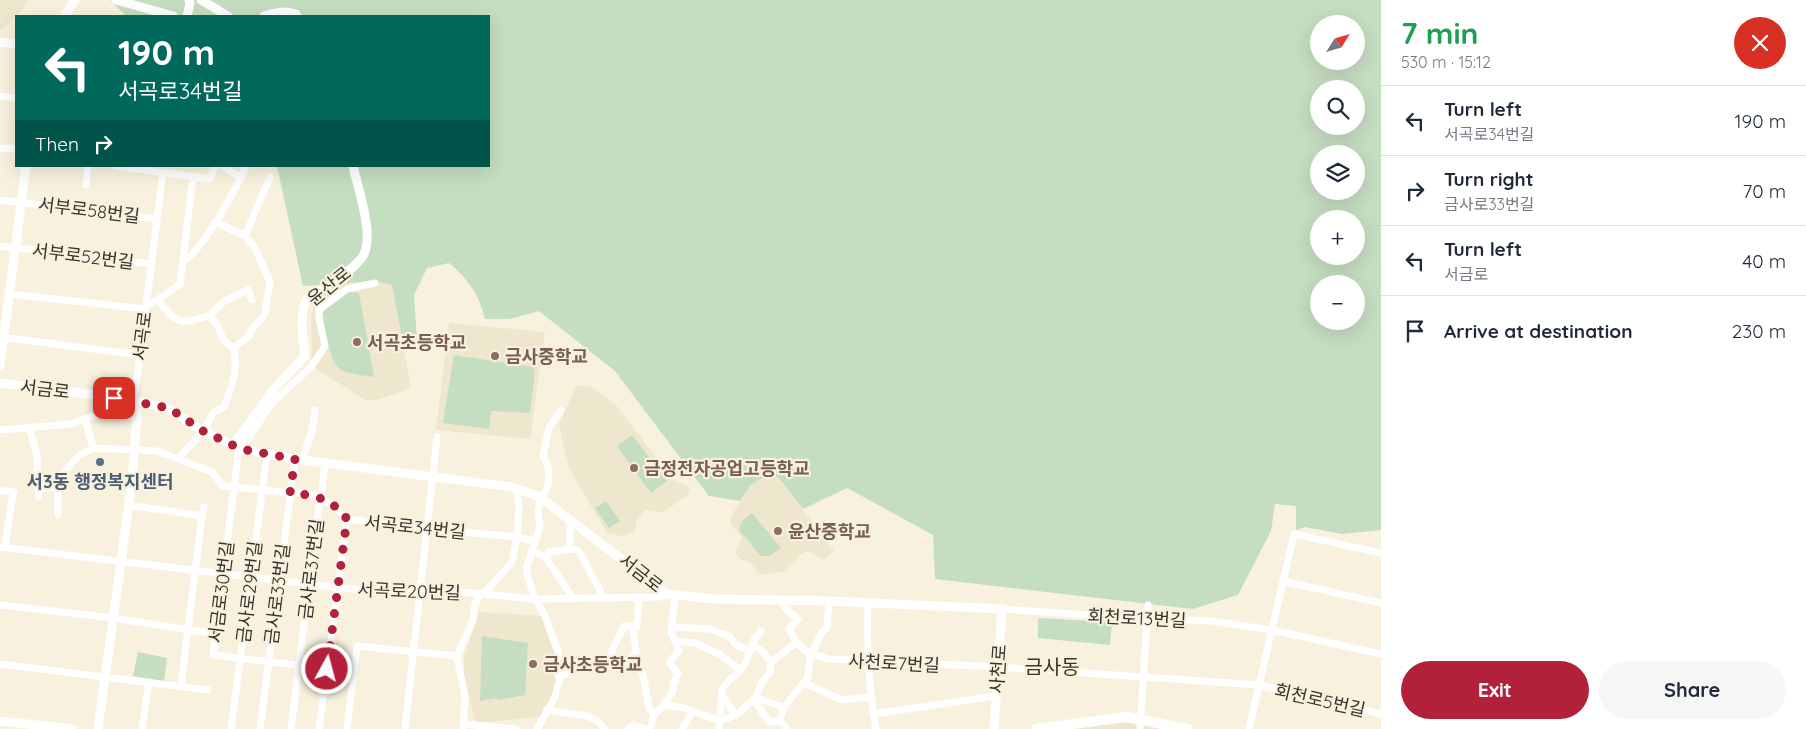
<!DOCTYPE html>
<html lang="en">
<head>
<meta charset="utf-8">
<style>
  :root { --surface:#fff; --page:#f6f6f7; --text:#1f2937; --muted:#747a83; --line:#e0e1e3; --accent:#b22039 }
  body { margin:0; font-family:Quicksand,"Noto Sans KR",sans-serif; background:var(--page); color:var(--text); height:100vh; display:flex; flex-direction:column; font-size:19px; white-space:nowrap }
  * { box-sizing:border-box; margin:0 }
  p { font-size:16px; color:var(--muted) }
  .icon { flex:none; width:28px; height:28px; fill:none; stroke:currentColor; stroke-width:2; stroke-linecap:round; stroke-linejoin:round }
  .map { position:relative; flex:1; overflow:hidden }
  .side { display:flex; flex-direction:column; background:var(--surface); width:425px }
  .side>* { flex:none }
  .hud { position:absolute; left:15px; top:15px; width:475px; height:152px; border-radius:0px; box-shadow:0 5px 20px #0002; background:#00695c; color:#fff; overflow:hidden }
  .needle { width:32px; rotate:53deg }
  .controls { position:absolute; left:1310px; top:15px; display:grid; gap:10px }
  .controls a { display:grid; place-items:center; width:55px; height:55px; border-radius:50%; background:var(--surface); box-shadow:0 5px 20px #0002; font-size:25px }
  .pin { position:absolute; display:grid; place-items:center; width:42px; height:42px; color:#fff; margin:-21px; border-radius:10px; box-shadow:0 2px 8px #0006 }
  .me { position:absolute; width:55px; margin:-28px; rotate:7deg; stroke-linejoin:round; filter:drop-shadow(0 0 4px #0008) }
  .turn { display:flex; align-items:center; gap:18px; height:105px; padding:0 20px; font-size:22px }
  .turn .icon { width:65px; height:65px; stroke-width:2.5 }
  .turn b { display:block; font-size:35px; line-height:42px }
  .then { display:flex; align-items:center; height:48px; padding:0 20px; background:#0003; gap:10px; font-size:19px }
  .round { display:grid; place-items:center; flex:none; width:52px; height:52px; border-radius:26px; background:var(--page) }
  .summary { display:flex; align-items:center; justify-content:space-between; height:85px; padding:0 20px }
  h1 { font-size:30px; font-weight:700; line-height:38px; color:#1e9e55 }
  .primary-button { display:flex; gap:10px; margin-top:auto; padding:10px 20px }
  .primary-button a { flex:1; height:58px; border-radius:30px; background:var(--accent); color:#fff; font-size:20px; font-weight:700; line-height:58px; text-align:center }
  .primary-button a+a { background:var(--page); color:var(--text) }
  ul { padding:0; list-style:none }
  li { display:flex; align-items:center; gap:15px; height:70px; padding:0 20px; border-top:1px solid var(--line) }
  li div { flex:1 }
  li b { display:block; font-size:19px }
  li em { font-style:normal }
  main { display:flex; flex:1; min-height:0 }
  .map>svg:first-child { display:block }
  .built { fill:#eee6cd }
  .green { fill:#c5ddc1; fill-rule:evenodd }
  .lines { fill:none; stroke-linecap:round; stroke-linejoin:round }
  .minor { stroke:#fff; stroke-width:7 }
  .tertiary { stroke:#fff; stroke-width:9 }
  .secondary { stroke:#fff; stroke-width:10 }
  .route { stroke:#b22039; stroke-width:9; stroke-dasharray:0 16.2 }
  .education-dot { fill:#8d6e63; stroke:#f7f1de; stroke-width:2 }
  .service-dot { fill:#5c6f8a; stroke:#f7f1de; stroke-width:2 }
  .labels { text-anchor:middle; dominant-baseline:central; stroke-width:4.5; stroke-linejoin:round; paint-order:stroke }
  .street-label { font-size:18px; fill:#35332c; stroke:#f7f1de }
  .education-label { font-size:18px; font-weight:bold; fill:#785e54; stroke:#f7f1de; text-anchor:start }
  .service-label { font-size:18px; font-weight:bold; fill:#4e5e75; stroke:#f7f1de }
  .quarter-label { font-size:20px; fill:#393425; stroke:#f7f1de }
</style>
</head>
<body>
<main>
<div class="map">
<svg width="1381" height="729" viewBox="0 0 1381 729">
  <rect width="100%" height="100%" fill="#f7f1de"/>
  <g class="built">
    <polygon points="0,0 28,0 14,20 0,30"/>
    <polygon points="374,281 392,285 411,387 405,391 375,400 365,400 312,366 311,317 315,301 331,284"/>
    <polygon points="449,323 545,332 530,439 436,430"/>
    <polygon points="576,386 590,386 616,405 673,480 690,487 689,494 664,512 645,510 637,520 635,532 623,536 607,533 569,468 559,425"/>
    <polygon points="769,474 779,478 834,551 824,560 808,551 799,555 795,562 782,572 760,575 750,562 742,560 735,552 742,538 730,523 731,517 750,485"/>
    <polygon points="479,612 541,616 555,653 556,685 552,697 539,717 476,723 464,679 464,659"/>
    <polygon points="1111,721 1141,722 1173,729 1064,729"/>
  </g>
  <g class="green">
    <path d="M110 0H1381V530L1342 534 1305 527 1296 530V506L1275 504 1271 531 1238 595 1193 609 935 579 933 535 847 488 803 509 779 478 769 474 750 485 740 501 709 496 615 371 539 311 510 319H485C479 294 468 279 449 263L427 268 414 295 417 341 403 344 392 285 374 281 303 286 277 166H489V16H126ZM1319 24H1356V61H1319ZM1319 89H1356V126H1319ZM1319 154H1356V191H1319ZM1319 219H1356V256H1319ZM1319 284H1356V321H1319Z"/>
    <path d="M348 292 359 293 374 377C364 375 349 375 340 369 328 360 325 325 322 310Z"/>
    <polygon points="454,355 533,367 535,372 530,413 491,411 489,429 443,423"/>
    <polygon points="632,435 667,481 651,493 617,446"/>
    <polygon points="606,501 620,521 609,528 595,508"/>
    <path d="M752 513 781 548 770 556H760L749 541 740 532C738 522 745 519 752 513Z"/>
    <polygon points="1038,618 1112,622 1110,645 1038,638"/>
    <polygon points="482,636 528,643 525,695 498,700 497,698 480,701"/>
    <polygon points="138,652 167,658 164,681 133,676"/>
  </g>
  <g class="lines">
    <g class="minor">
      <polyline points="0,96 16,98"/>
      <polyline points="0,148 16,149"/>
      <polyline points="115,166 210,179 215,166"/>
      <polyline points="222,166 241,178"/>
      <polyline points="86,185 88,166"/>
      <polyline points="0,200 157,219"/>
      <polyline points="215,222 245,236 255,248 270,282 265,312 263,317 251,330 250,335 234,348"/>
      <polyline points="245,236 270,177"/>
      <polyline points="0,246 152,264"/>
      <path d="M183 262C205 247 235 191 246 166"/>
      <polyline points="9,294 146,309"/>
      <path d="M158 300C177 325 182 325 210 315"/>
      <polyline points="146,306 153,303 180,284 193,177"/>
      <polyline points="0,337 140,355"/>
      <polyline points="85,419 93,448"/>
      <polyline points="30,427 30,431 37,456 39,497"/>
      <polyline points="0,430 71,424 134,400 163,173"/>
      <polyline points="239,448 213,655 354,672"/>
      <polyline points="241,449 272,403 312,366 325,346 319,318 319,310 347,289 375,283"/>
      <path d="M178 459 203 431 214 412 224 407C232 384 238 373 234 348 224 343 223 339 219 329 217 324 213 320 210 315L223 302 248 290 252 300"/>
      <polyline points="302,460 312,431 315,410"/>
      <polyline points="38,489 58,487"/>
      <polyline points="0,490 14,492"/>
      <polyline points="321,498 325,463"/>
      <polyline points="128,505 202,516 181,686"/>
      <polyline points="58,515 58,487 62,475 78,456 93,448 157,451 212,472 223,486 315,495 334,506 347,519 427,529 517,537 535,541"/>
      <polyline points="202,516 204,507"/>
      <polyline points="0,547 376,592 419,588 535,599 661,597 667,594"/>
      <polyline points="5,547 13,492"/>
      <polyline points="570,549 570,518"/>
      <polyline points="532,550 546,558 573,598"/>
      <polyline points="546,558 549,552 570,549 578,550 600,590 601,598"/>
      <polyline points="1283,581 1381,603"/>
      <path d="M784 600V607L798 619 789 629C799 650 807 654 830 659L998 667 1260 685 1381 714"/>
      <path d="M868 603C867 648 868 685 876 729"/>
      <polyline points="0,605 113,618 215,634"/>
      <polyline points="1002,609 1147,619 1210,621 1272,630 1381,654"/>
      <polyline points="672,627 710,629 730,637 735,644 749,651"/>
      <polyline points="675,641 695,643 719,654 741,670"/>
      <polyline points="609,660 615,644 624,626 637,626 639,598"/>
      <path d="M629 662C634 666 639 668 643 674L649 708 654 715 664 705 684 708 720 721 736 715 756 698 761 684 770 672 771 662 762 651 752 645"/>
      <polyline points="629,662 636,650 632,626"/>
      <polyline points="771,662 796,643"/>
      <polyline points="0,664 208,690"/>
      <polyline points="559,677 600,658 613,661 629,662"/>
      <polyline points="804,683 842,700 871,697"/>
      <polyline points="723,697 736,715"/>
      <polyline points="756,698 784,707"/>
      <polyline points="754,700 769,722 780,721"/>
      <polyline points="664,705 673,691 673,684 678,674 669,662 679,651 671,632 675,596"/>
      <path d="M547 709C571 718 589 708 605 729"/>
      <polyline points="873,714 996,696"/>
      <polyline points="463,724 516,729"/>
      <polyline points="142,729 149,682"/>
      <polyline points="231,729 267,454"/>
      <polyline points="260,729 295,459"/>
      <polyline points="291,729 320,497"/>
      <polyline points="319,729 347,519"/>
      <polyline points="347,729 357,646 457,656"/>
      <polyline points="405,729 437,437"/>
      <polyline points="463,729 465,697 457,656 473,620 475,604 480,594 487,590 512,562 517,537 519,506 516,489"/>
      <path d="M537 729 554 699 560 680 556 669 558 652 545 616 535 599 527 574V566L540 527 538 511 541 497C551 489 551 467 543 456L549 428 561 410"/>
      <polyline points="628,729 633,725 646,729"/>
      <polyline points="650,729 654,715"/>
      <polyline points="682,729 693,711"/>
      <polyline points="719,729 722,690 729,680 737,674 745,664 755,638 761,631"/>
      <polyline points="787,729 780,721 784,707 807,679 811,655 822,632 827,628 829,601"/>
      <polyline points="1140,729 1148,605"/>
      <polyline points="1249,729 1294,534 1381,553"/>
    </g>
    <g class="tertiary">
      <polyline points="116,0 173,16"/>
      <polyline points="201,0 228,16"/>
      <polyline points="64,16 75,0"/>
      <polyline points="187,16 190,3 189,0"/>
      <path d="M264 16C275 13 284 10 296 14L297 16"/>
      <polyline points="0,42 16,44"/>
      <polyline points="0,365 26,166"/>
      <polyline points="0,383 134,400 169,409 203,431 241,449 295,459 512,487 540,497 667,594 714,599 829,601 1002,609 994,729"/>
      <path d="M233 445 274 389 305 356C303 338 299 316 306 300 320 290 357 269 364 254 374 233 358 189 353 166"/>
      <polyline points="0,721 72,729"/>
      <polyline points="98,729 132,481 137,414 134,400"/>
    </g>
    <polyline class="secondary" points="1036,729 1126,717 1188,729"/>
  </g>
  <g class="lines">
    <path class="route" d="M114 398 169 408 203 431 241 449 295 459 290 493C315 495 331 498 347 519L327 669"/>
  </g>
  <g class="education-dot">
    <circle cx="357" cy="342" r="5"/>
    <circle cx="495" cy="356" r="5"/>
    <circle cx="634" cy="468" r="5"/>
    <circle cx="778" cy="531" r="5"/>
    <circle cx="533" cy="664" r="5"/>
  </g>
  <circle class="service-dot" cx="100" cy="462" r="5"/>
  <g class="labels">
    <g class="street-label">
      <text transform="translate(89 210) rotate(7)">서부로58번길</text>
      <text transform="translate(83 256) rotate(7)">서부로52번길</text>
      <text transform="translate(329 286) rotate(-39)">윤산로</text>
      <text transform="translate(142 336) rotate(-83)">서곡로</text>
      <text transform="translate(45 389) rotate(7)">서금로</text>
      <text transform="translate(415 527) rotate(6)">서곡로34번길</text>
      <text transform="translate(311 569) rotate(-83)">금사로37번길</text>
      <text transform="translate(641 573) rotate(38)">서금로</text>
      <text transform="translate(409 591) rotate(2)">서곡로20번길</text>
      <text transform="translate(221 592) rotate(-83)">서금로30번길</text>
      <text transform="translate(249 592) rotate(-83)">금사로29번길</text>
      <text transform="translate(277 594) rotate(-83)">금사로33번길</text>
      <text transform="translate(1137 618) rotate(3)">회천로13번길</text>
      <text transform="translate(894 663) rotate(3)">사천로7번길</text>
      <text transform="translate(998 669) rotate(-86)">사천로</text>
      <text transform="translate(1320 700) rotate(13)">회천로5번길</text>
    </g>
    <g class="education-label">
      <text x="367" y="342">서곡초등학교</text>
      <text x="505" y="356">금사중학교</text>
      <text x="644" y="468">금정전자공업고등학교</text>
      <text x="788" y="531">윤산중학교</text>
      <text x="543" y="664">금사초등학교</text>
    </g>
    <g class="service-label">
      <text x="100" y="481">서3동 행정복지센터</text>
    </g>
    <g class="quarter-label">
      <text x="1052" y="666">금사동</text>
    </g>
  </g>
</svg>
<div class="controls">
<a><svg class="needle" viewBox="-14 -14 28 28"><path d="M0-13l5 13h-10z" fill="#e53935"/><path d="M0 13l5-13h-10z" fill="#747a83"/></svg></a>
<a><svg class="icon" aria-label="search" viewBox="0 0 24 24"><circle cx="10" cy="10" r="6"/><path d="M15 15l6 6"/></svg></a>
<a><svg class="icon" aria-label="layers" viewBox="0 0 24 24"><path d="M12 4l9 5-9 5-9-5zM3 14l9 5 9-5"/></svg></a>
<a>+</a>
<a>−</a>
</div>
<div class="pin" style="left:114px;top:398px;background:#d93025"><svg class="icon" aria-label="arrive" viewBox="0 0 24 24"><path d="M6 21V4h12l-3 4 3 4H6"/></svg></div>
<svg class="me" style="left:327px;top:669px" viewBox="-20 -20 40 40"><circle r="17" fill="#b22039" stroke="#fff" stroke-width="3"/><path d="M0-11L8 9 0 5-8 9z" fill="#fff"/></svg>
<div class="hud">
<div class="turn"><svg class="icon" aria-label="left" viewBox="0 0 24 24"><path d="M17 20v-9H6M10 6l-5 5 5 5"/></svg><div><b>190 m</b>서곡로34번길</div></div>
<div class="then">Then<svg class="icon" aria-label="right" viewBox="0 0 24 24"><path d="M7 20v-9h11M14 6l5 5-5 5"/></svg></div>
</div>
</div>
<section class="side">
<div class="summary"><div><h1>7 min</h1><p>530 m · 15:12</p></div><a class="round" style="background:#d93025;color:#fff"><svg class="icon" aria-label="close" viewBox="0 0 24 24"><path d="M6 6l12 12M18 6L6 18"/></svg></a></div>
<ul>
<li><svg class="icon" aria-label="left" viewBox="0 0 24 24"><path d="M17 20v-9H6M10 6l-5 5 5 5"/></svg><div><b>Turn left</b><p>서곡로34번길</p></div><em>190 m</em></li>
<li><svg class="icon" aria-label="right" viewBox="0 0 24 24"><path d="M7 20v-9h11M14 6l5 5-5 5"/></svg><div><b>Turn right</b><p>금사로33번길</p></div><em>70 m</em></li>
<li><svg class="icon" aria-label="left" viewBox="0 0 24 24"><path d="M17 20v-9H6M10 6l-5 5 5 5"/></svg><div><b>Turn left</b><p>서금로</p></div><em>40 m</em></li>
<li><svg class="icon" aria-label="arrive" viewBox="0 0 24 24"><path d="M6 21V4h12l-3 4 3 4H6"/></svg><div><b>Arrive at destination</b></div><em>230 m</em></li>
</ul>
<div class="primary-button"><a>Exit</a><a>Share</a></div>
</section>
</main>
</body>
</html>
